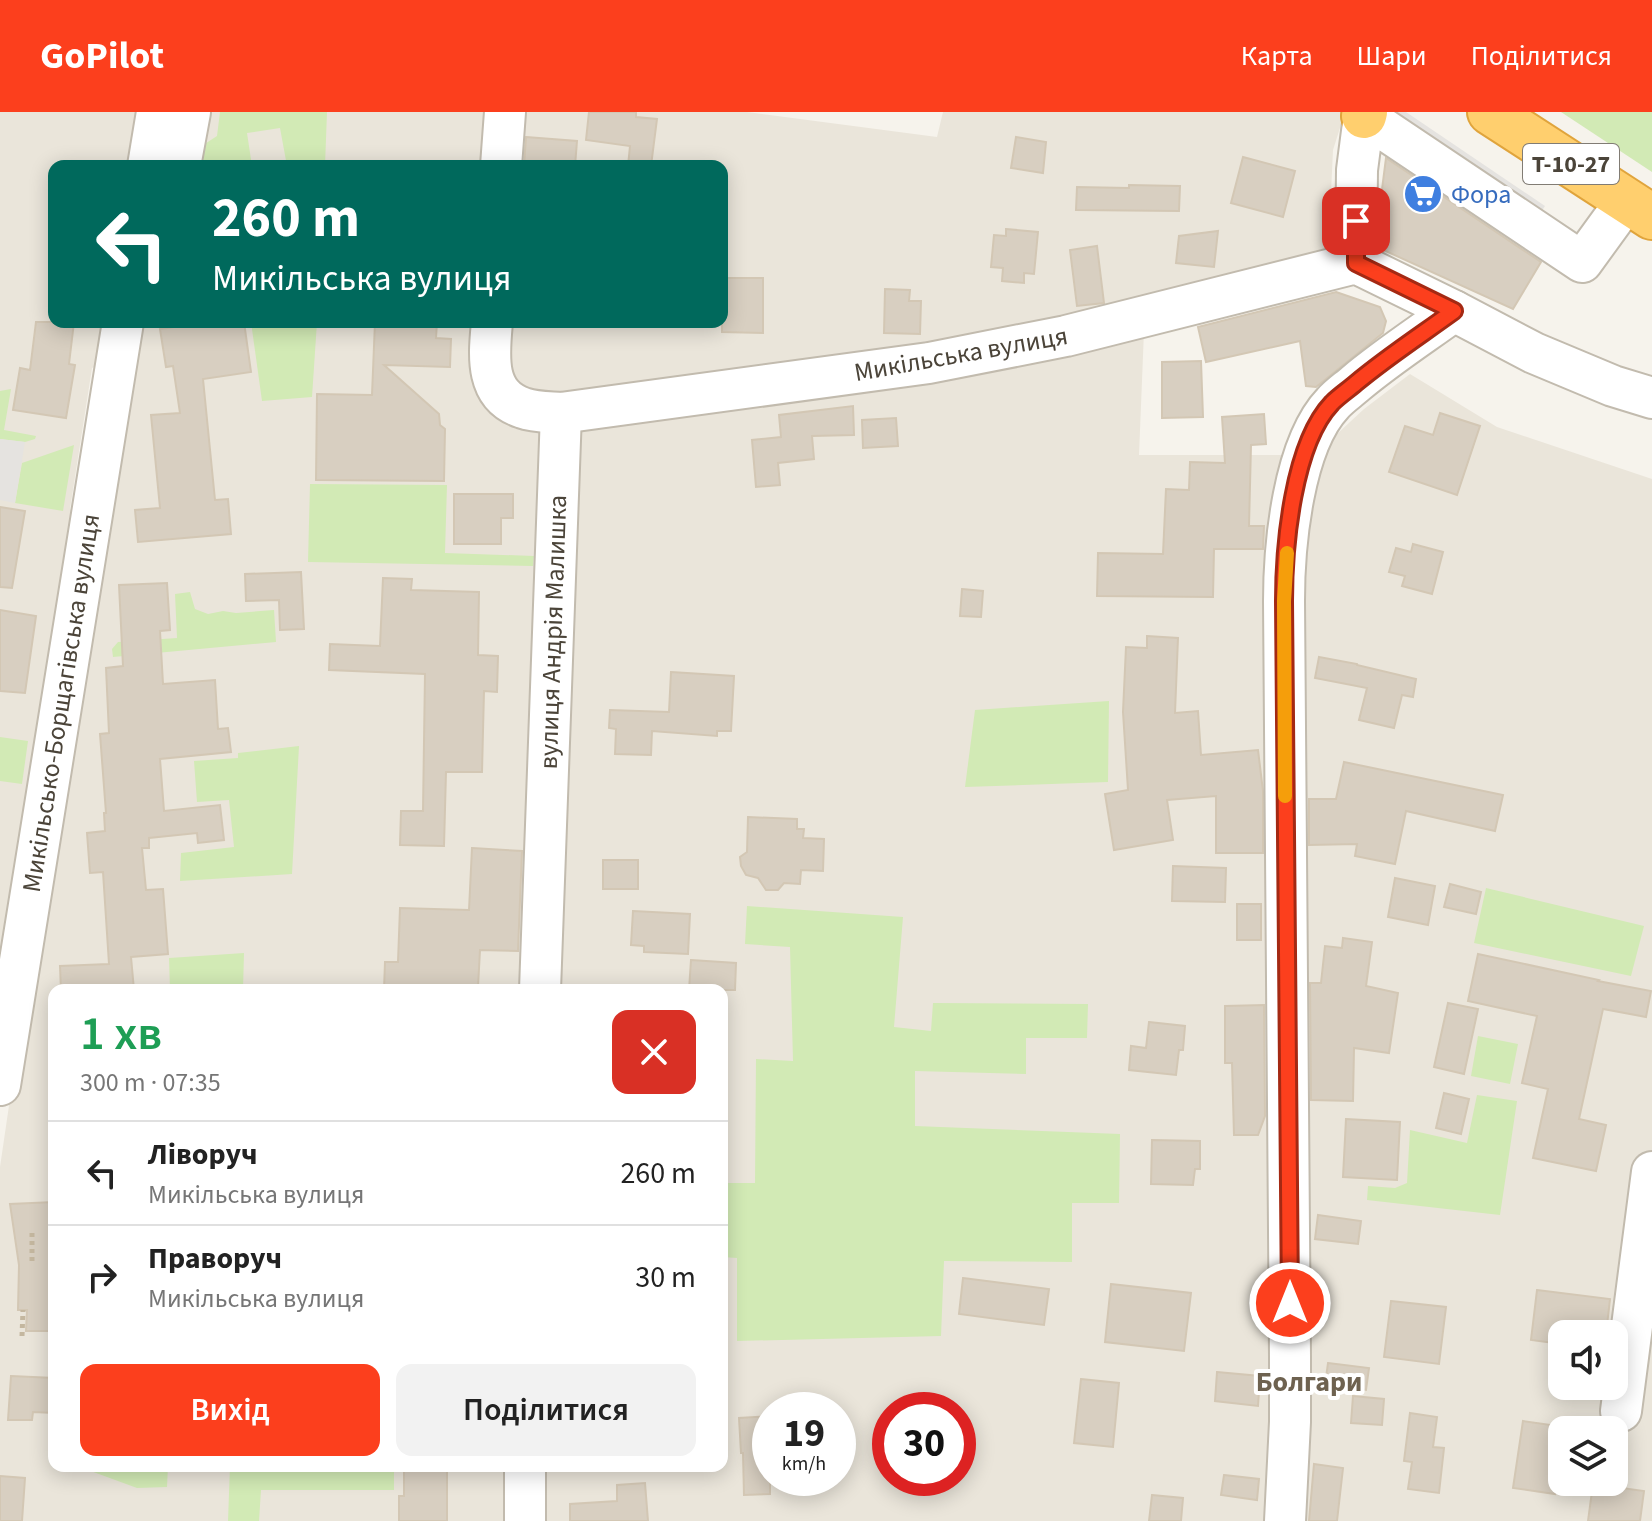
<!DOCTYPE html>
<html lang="uk">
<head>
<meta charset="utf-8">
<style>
  :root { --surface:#fff; --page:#f2f2f2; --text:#222; --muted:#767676; --line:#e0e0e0; --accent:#fc3f1d }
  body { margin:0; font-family:"Source Sans 3",sans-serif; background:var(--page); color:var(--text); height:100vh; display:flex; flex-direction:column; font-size:30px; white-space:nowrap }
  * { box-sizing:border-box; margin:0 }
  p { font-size:26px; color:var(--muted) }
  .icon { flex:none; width:44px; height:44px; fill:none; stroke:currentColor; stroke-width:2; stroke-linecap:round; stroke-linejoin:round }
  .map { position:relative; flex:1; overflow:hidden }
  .details { position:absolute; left:48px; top:872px; width:680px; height:488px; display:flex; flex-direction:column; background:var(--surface); border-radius:16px; box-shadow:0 4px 20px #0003 }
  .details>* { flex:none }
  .guide { position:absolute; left:48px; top:48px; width:680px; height:168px; border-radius:16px; box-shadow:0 4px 20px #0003; background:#00695c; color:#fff; overflow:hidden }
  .buttons { position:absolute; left:1548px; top:1208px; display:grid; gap:16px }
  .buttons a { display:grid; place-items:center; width:80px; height:80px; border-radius:16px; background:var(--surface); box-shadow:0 4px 20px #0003; font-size:40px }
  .speed { position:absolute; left:752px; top:1280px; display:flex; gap:16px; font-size:40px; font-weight:700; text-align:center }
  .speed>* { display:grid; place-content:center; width:104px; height:104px; border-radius:50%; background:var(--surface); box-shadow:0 4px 20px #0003; line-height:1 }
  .speed small { font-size:20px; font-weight:400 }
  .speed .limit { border:12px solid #d22; background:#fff; color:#111 }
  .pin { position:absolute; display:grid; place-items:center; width:68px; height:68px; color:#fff; margin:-34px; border-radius:16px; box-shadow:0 4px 12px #0006 }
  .me { position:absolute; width:88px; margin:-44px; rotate:0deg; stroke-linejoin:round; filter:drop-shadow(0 0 6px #0008) }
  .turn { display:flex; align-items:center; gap:28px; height:168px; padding:0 32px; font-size:36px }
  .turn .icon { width:104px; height:104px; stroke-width:2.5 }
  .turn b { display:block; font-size:56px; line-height:68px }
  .round { display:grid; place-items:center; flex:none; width:84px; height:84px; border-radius:16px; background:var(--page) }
  .summary { display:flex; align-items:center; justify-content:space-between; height:136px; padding:0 32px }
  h1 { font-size:48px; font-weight:600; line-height:60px; color:#1e9e55 }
  .button { display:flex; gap:16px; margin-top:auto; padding:16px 32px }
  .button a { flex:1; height:92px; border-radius:16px; background:var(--accent); color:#fff; font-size:32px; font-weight:600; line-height:92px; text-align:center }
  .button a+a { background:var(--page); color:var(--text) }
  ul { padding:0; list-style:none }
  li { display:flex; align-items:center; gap:24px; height:104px; padding:0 32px; border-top:2px solid var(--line) }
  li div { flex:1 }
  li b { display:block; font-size:30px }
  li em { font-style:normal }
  header { display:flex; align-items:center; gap:48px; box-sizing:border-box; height:112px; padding:0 40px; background:var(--accent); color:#fff }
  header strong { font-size:38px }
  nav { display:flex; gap:44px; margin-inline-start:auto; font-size:28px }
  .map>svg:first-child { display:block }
  .residential { fill:#eae5da; fill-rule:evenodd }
  .green { fill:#d2eab5 }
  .parking { fill:#e5e3e0 }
  .building { fill:#d8cfc1; stroke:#d3c7b4; stroke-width:2 }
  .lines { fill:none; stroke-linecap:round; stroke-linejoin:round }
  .minor-casing { stroke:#c2bbae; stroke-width:44 }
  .highway-casing { stroke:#e0a43c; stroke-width:48 }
  .path { stroke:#c4b79f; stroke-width:5; stroke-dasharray:4 4; stroke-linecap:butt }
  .minor { stroke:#fff; stroke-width:40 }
  .highway { stroke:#ffcf6e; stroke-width:44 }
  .route-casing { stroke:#a42913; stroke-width:20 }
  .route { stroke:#fc3f1d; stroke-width:14 }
  .slow { stroke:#f59e0b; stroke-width:14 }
  .labels { text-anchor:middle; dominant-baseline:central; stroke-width:8; stroke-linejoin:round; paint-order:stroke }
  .shield { fill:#fff; stroke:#817c74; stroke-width:2 }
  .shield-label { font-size:24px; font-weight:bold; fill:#4b4439 }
  .shop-label { font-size:26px; fill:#366cbe; stroke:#fff; text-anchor:start }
  .street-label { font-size:26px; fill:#4b4439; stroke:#fff }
  .neighbourhood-label { font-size:28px; font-weight:bold; fill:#6e6250; stroke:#fff }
</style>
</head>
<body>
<header>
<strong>GoPilot</strong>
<nav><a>Карта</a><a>Шари</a><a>Поділитися</a></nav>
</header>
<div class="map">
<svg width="1652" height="1409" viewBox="0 0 1652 1409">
  <rect width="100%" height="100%" fill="#f6f3ec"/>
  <g class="residential">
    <polygon points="0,0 147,0 137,54 54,54 54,210 110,210 103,250 92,256 70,397 80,407 0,889"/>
    <polygon points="172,0 493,0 489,54 163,54"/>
    <polygon points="517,0 747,0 937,25 943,0 1345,0 1333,38 1328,145 927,240 540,290 506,268 502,210 722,210 722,54 512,54"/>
    <polygon points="136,210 480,210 545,328 532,878 54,878 54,1354 513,1354 513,1409 0,1409 0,1055 41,775"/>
    <path d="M1144 219 1139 343H1283L1273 487 1274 1409H538L537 1354H722V878H552L573 332 584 315ZM770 1298H838V1366H770ZM890 1298H958V1366H890Z"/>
    <path d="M1410 262 1497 315 1652 367V1409H1293L1294 491 1317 356 1337 322 1364 297ZM1562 1222H1614V1274H1562ZM1562 1318H1614V1370H1562Z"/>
  </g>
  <g class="green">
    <polygon points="220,0 327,0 325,54 287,54 280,16 247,21 252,54 195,54 197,37 217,24"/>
    <polygon points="1561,0 1652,0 1652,60"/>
    <polygon points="251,210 317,210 312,285 262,289"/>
    <polygon points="11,277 4,318 36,324 35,327 25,330 0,327 0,279"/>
    <polygon points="74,333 63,399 15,391 22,351"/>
    <polygon points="310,372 447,373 445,441 534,444 533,454 308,450"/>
    <polygon points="190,480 195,497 208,502 223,499 236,501 274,498 276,530 113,545 112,537 118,530 177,526 175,482"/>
    <polygon points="1109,589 1108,670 965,675 975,598"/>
    <polygon points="0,625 28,629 22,672 0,669"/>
    <polygon points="299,634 292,762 180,769 181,741 234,735 229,688 197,690 194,649 238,646 238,641"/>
    <polygon points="1486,776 1644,814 1631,864 1474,831"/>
    <polygon points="747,794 903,805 894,915 931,919 933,891 1088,892 1087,926 1026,926 1026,962 915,959 915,1014 1120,1022 1119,1091 1072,1091 1072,1150 944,1149 941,1224 737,1229 737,1146 722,1145 722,1071 755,1071 756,947 793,949 790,835 745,832"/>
    <polygon points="244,841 243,878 170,878 169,846"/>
    <polygon points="1478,924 1518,932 1510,972 1471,964"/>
    <polygon points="1477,983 1517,989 1500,1103 1367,1088 1368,1074 1395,1076 1407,1071 1410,1018 1467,1031"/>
    <polygon points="77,1354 168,1354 167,1375 137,1376"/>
    <polygon points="230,1354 394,1354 394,1378 261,1378 259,1409 228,1409"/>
  </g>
  <g class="parking">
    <polygon points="1396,0 1406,0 1545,94 1533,112 1387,14"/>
    <polygon points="0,327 25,330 15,391 0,388"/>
  </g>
  <g class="building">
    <polygon points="589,0 636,0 636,5 657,7 651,54 628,54 630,34 586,28"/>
    <polygon points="526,25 577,29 575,54 524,54"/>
    <polygon points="1016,25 1046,30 1043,61 1011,56"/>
    <polygon points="1243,45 1295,59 1283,105 1231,91"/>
    <polygon points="1386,46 1541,150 1513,197 1379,136 1380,93"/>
    <polygon points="1129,73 1180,74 1179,99 1076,98 1077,75 1129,76"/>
    <polygon points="1006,117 1038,120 1034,162 1024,161 1024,171 1002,169 1003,156 991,155 994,123 1006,124"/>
    <polygon points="1218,119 1214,155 1176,151 1179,124"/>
    <polygon points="1097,134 1104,191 1077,194 1070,138"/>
    <polygon points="722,166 763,166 763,221 722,220"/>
    <polygon points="885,177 910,178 909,189 921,189 920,222 884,221"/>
    <polygon points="1336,180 1380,195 1386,209 1383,221 1316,275 1306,274 1300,229 1206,250 1198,215"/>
    <polygon points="36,210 74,210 69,252 75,253 66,306 13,298 20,256 30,258"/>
    <polygon points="209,210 244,210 251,260 203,267 215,388 228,387 231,422 138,430 135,398 160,396 151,303 180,301 173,254 166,255 160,217"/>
    <polygon points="375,210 437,210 436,226 451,227 450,255 384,253 439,302 440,313 445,317 444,369 316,368 317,282 372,283"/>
    <polygon points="1201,249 1203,305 1162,306 1162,250"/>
    <polygon points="853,294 854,323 812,324 814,347 778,351 780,373 756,375 752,328 781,325 779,303"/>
    <polygon points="1440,301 1480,314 1457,383 1389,360 1405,314 1433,323"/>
    <polygon points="1264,302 1266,332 1251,333 1249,414 1264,414 1263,437 1214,437 1213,485 1097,484 1098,441 1163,442 1166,377 1189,378 1190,350 1225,351 1222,305"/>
    <polygon points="896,306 898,334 863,336 862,308"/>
    <polygon points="454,382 513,382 513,406 501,406 501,432 454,432"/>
    <polygon points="0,395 25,399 12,476 0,475"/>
    <polygon points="1413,432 1443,440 1432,482 1402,474 1405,464 1389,460 1396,436 1411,440"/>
    <polygon points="301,460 304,517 280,518 279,488 246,489 245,462"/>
    <polygon points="383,466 412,467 411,478 479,480 478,543 498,544 497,580 484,579 482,660 446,660 444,734 400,733 401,699 423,699 425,562 329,558 330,532 380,534"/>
    <polygon points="167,471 170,518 160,519 163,572 215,568 218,617 228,616 231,640 160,647 164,699 220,693 224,728 198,731 197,721 149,726 149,736 142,736 146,778 163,777 168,842 131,845 134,878 61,878 60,854 109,852 103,760 90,761 87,721 105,719 104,701 106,701 100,622 109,621 106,556 123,554 119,473"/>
    <polygon points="962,477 983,479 981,505 960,504"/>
    <polygon points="0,498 36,504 25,581 0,579"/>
    <polygon points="1147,524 1178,526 1175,601 1198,599 1201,643 1258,638 1263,679 1263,741 1216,741 1216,684 1167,688 1173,728 1114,738 1105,682 1128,678 1123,600 1126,535 1147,536"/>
    <polygon points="1319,545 1357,552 1357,553 1416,567 1413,585 1402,583 1394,616 1359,608 1367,576 1315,566"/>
    <polygon points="671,560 734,564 731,619 717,619 717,624 652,619 651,643 615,642 616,617 609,616 610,598 669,600"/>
    <polygon points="1344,650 1503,683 1495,719 1406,699 1395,752 1355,744 1357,732 1309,733 1309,687 1336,687"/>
    <polygon points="748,705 797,707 797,717 804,717 803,726 824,727 823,759 801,758 800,772 784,771 778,778 766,778 758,766 746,763 741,754 740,745 747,740"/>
    <polygon points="472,736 522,739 518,839 480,838 478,875 473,875 473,878 384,878 385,850 398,850 400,796 469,798"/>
    <rect x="603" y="748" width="35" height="29"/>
    <polygon points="1173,754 1226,756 1225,790 1172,789"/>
    <polygon points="1395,766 1435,774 1428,813 1388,805"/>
    <polygon points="1450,772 1481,780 1476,802 1444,795"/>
    <rect x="1237" y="792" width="24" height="36"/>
    <polygon points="633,799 690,802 688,842 644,840 644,834 631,833"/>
    <polygon points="1343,826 1372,830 1366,874 1398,881 1389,941 1354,936 1353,989 1311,988 1310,871 1321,871 1325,834 1342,836"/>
    <polygon points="1478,842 1599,868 1598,869 1651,879 1646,905 1603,897 1579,1007 1606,1013 1596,1059 1533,1046 1548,977 1522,971 1537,904 1468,889"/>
    <polygon points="691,848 736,851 735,878 689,878"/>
    <polygon points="1448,891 1478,897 1464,962 1434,955"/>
    <polygon points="1264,893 1265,1004 1258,1023 1234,1023 1232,951 1225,951 1225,894"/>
    <polygon points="1149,910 1185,914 1183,938 1179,938 1176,963 1129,958 1131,934 1146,936"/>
    <polygon points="1444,981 1469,987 1461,1022 1436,1016"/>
    <polygon points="1346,1007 1400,1010 1397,1068 1343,1065"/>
    <polygon points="1152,1028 1200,1029 1200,1057 1195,1057 1193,1073 1151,1072"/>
    <polygon points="54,1090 54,1219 26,1219 27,1198 18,1198 19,1153 10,1092"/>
    <polygon points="1318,1103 1361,1109 1358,1132 1315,1127"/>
    <polygon points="963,1166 1049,1177 1044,1213 959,1202"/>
    <polygon points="1111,1172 1191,1181 1184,1239 1105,1230"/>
    <polygon points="1537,1178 1610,1187 1606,1222 1562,1222 1562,1232 1531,1228"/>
    <polygon points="1391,1189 1446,1195 1439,1252 1384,1245"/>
    <polygon points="1328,1251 1369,1256 1366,1278 1325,1273"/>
    <polygon points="1217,1260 1260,1264 1258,1294 1215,1289"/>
    <polygon points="11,1264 54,1266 54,1301 33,1300 32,1308 8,1308"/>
    <polygon points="1081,1267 1119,1271 1113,1335 1074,1331"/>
    <polygon points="1353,1284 1384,1287 1382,1313 1351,1311"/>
    <polygon points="1410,1301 1437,1305 1433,1335 1444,1336 1439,1381 1408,1377 1412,1350 1404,1349"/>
    <polygon points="770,1304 770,1382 744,1383 743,1341 741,1341 739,1306"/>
    <polygon points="1523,1309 1565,1315 1564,1318 1562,1318 1562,1334 1555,1382 1513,1376"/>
    <polygon points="1314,1352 1343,1356 1337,1409 1309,1409"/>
    <polygon points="404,1354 447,1354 447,1409 399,1409 399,1384 404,1384"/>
    <polygon points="1224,1363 1259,1367 1257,1388 1221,1383"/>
    <polygon points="0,1364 25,1366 22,1409 0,1409"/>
    <polygon points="645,1371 648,1409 570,1409 570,1392 617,1389 617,1373"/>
    <polygon points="1593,1372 1644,1379 1640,1409 1588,1409"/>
    <polygon points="1152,1383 1183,1386 1181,1409 1149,1409"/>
  </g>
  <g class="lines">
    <g class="minor-casing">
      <g id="minor">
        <polyline points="148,54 157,0"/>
        <polyline points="180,54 190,0"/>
        <polyline points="501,54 505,0"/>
        <polyline points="1356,151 1357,58 1364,4 1582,150 1627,88"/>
        <path d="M492 210C489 243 484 283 523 296 534 300 549 300 561 301L929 251 1066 224 1356 151 1454 199 1534 241 1613 274 1652 286"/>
        <polyline points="540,878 561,301"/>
        <polyline points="0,973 123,210"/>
        <polyline points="1621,1299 1652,1060"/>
        <polyline points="525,1354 525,1409"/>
        <path d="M1285 1409 1290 1310V1245L1284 489C1284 433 1293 333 1333 291 1339 284 1348 278 1356 271 1387 245 1421 223 1454 199"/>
      </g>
    </g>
    <g class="highway-casing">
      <g id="highway">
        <polyline points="1490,0 1652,105"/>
        <polyline points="1364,4 1365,0"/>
      </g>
    </g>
    <g class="path">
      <polyline points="53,954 54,954"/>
      <polyline points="32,1121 32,1149"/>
      <polyline points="22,1224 23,1198"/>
    </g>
    <use href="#minor" class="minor"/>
    <use href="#highway" class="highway"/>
  </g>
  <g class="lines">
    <g class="route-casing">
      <path id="route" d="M1290 1191 1284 489C1284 433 1293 332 1332 291 1339 284 1348 278 1356 271 1387 245 1421 223 1454 199L1356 151V109"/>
    </g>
    <use href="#route" class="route"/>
    <polyline class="slow" points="1285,684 1284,489 1287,441"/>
  </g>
  <defs>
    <g id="supermarket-disc" transform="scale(2)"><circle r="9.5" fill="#3f7fe0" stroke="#fff"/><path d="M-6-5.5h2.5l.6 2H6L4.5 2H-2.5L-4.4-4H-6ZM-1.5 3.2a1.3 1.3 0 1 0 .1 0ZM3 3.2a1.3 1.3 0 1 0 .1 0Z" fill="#fff"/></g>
  </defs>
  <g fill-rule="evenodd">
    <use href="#supermarket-disc" x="1423" y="82"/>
  </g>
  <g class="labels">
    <rect class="shield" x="1523" y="32" width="96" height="40" rx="6"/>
    <g class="shield-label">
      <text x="1571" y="52">Т-10-27</text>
    </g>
    <g class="shop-label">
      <text x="1451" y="82">Фора</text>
    </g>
    <g class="street-label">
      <text transform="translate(961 242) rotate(-10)">Микільська вулиця</text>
      <text transform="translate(553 520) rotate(-88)">вулиця Андрія Малишка</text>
      <text transform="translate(61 591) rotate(-81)">Микільсько-Борщагівська вулиця</text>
    </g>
    <g class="neighbourhood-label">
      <text x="1309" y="1270">Болгари</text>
    </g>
  </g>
</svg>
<div class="buttons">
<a><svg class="icon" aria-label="sound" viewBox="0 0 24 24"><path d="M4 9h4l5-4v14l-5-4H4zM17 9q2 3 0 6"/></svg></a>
<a><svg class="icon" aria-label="layers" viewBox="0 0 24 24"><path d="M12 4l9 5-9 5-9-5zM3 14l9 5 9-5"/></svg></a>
</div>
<div class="speed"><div>19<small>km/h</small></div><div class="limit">30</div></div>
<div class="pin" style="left:1356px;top:109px;background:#d93025"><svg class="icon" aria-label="arrive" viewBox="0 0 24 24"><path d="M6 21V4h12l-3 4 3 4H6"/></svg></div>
<svg class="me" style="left:1290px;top:1191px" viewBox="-20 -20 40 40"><circle r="17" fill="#fc3f1d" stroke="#fff" stroke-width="3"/><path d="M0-11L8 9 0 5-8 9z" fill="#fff"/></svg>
<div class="guide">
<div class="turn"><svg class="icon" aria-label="left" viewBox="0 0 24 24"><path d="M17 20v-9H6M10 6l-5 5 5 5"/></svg><div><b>260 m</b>Микільська вулиця</div></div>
</div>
<section class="details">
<div class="summary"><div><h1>1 хв</h1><p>300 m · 07:35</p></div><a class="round" style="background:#d93025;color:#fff"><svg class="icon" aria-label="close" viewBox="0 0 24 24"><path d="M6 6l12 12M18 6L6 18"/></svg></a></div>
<ul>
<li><svg class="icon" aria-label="left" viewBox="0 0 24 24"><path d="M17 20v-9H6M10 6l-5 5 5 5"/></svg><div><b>Ліворуч</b><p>Микільська вулиця</p></div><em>260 m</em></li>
<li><svg class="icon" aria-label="right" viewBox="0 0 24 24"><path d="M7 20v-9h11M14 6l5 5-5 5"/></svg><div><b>Праворуч</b><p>Микільська вулиця</p></div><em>30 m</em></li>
</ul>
<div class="button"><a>Вихід</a><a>Поділитися</a></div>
</section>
</div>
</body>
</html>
